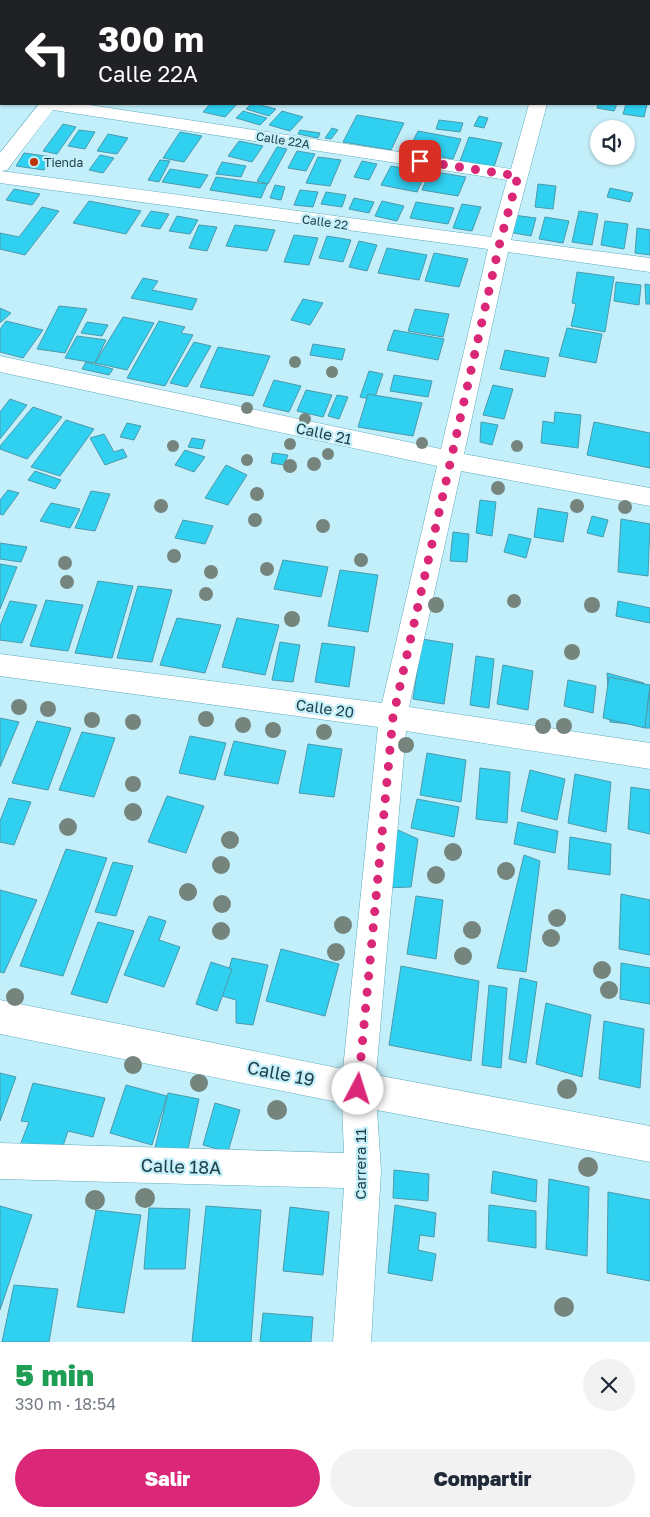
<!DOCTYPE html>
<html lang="es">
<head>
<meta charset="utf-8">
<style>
  :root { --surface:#fff; --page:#f2f2f3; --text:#1f2937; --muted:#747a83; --accent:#db2777 }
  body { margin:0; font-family:"Golos Text",sans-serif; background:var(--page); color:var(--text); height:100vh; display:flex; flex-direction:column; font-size:19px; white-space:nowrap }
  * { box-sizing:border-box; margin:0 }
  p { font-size:16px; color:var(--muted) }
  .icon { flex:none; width:28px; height:28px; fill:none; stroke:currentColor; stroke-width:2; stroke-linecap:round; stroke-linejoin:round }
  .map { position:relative; height:1342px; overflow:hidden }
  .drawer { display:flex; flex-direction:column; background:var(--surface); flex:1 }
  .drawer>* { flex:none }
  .top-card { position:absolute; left:0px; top:0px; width:650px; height:105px; box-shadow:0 1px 4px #0004; background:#202124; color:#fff; overflow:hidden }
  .fabs { position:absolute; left:590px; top:120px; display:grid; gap:10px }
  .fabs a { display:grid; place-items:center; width:45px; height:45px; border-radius:50%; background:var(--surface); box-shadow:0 1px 4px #0004; font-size:25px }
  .pin { position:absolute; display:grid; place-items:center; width:42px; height:42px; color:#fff; margin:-21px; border-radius:10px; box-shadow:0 2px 8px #0006 }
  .me { position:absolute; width:55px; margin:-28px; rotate:5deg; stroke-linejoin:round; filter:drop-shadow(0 0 4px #0008) }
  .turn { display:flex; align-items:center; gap:18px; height:105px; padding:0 15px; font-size:22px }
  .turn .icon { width:65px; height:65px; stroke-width:2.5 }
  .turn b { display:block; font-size:35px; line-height:42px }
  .round { display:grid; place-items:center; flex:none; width:52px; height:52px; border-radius:26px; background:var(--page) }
  .headline { display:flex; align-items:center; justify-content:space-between; height:85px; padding:0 15px }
  h1 { font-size:30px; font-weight:800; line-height:38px; color:#1e9e55 }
  .primary-button { display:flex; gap:10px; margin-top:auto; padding:10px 15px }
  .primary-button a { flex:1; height:58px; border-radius:30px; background:var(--accent); color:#fff; font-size:20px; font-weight:800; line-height:58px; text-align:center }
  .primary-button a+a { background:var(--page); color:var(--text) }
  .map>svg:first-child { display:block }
  .building { fill:#30d0f1; stroke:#4d99ab }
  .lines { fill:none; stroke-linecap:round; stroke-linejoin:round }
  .street-casing { stroke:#5fabbd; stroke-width:1 }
  .street { fill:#fff; fill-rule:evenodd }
  .tree { fill:#75857d }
  .route { stroke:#db2777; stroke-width:9; stroke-dasharray:0 16.2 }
  .poi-dot { fill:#bc3305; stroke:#c3effa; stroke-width:2 }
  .labels { text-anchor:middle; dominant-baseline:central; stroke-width:4.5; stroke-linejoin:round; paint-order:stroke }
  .far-street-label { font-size:12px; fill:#214048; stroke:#c3effa }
  .far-poi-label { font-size:12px; fill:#214048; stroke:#c3effa; text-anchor:start }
  .street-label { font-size:15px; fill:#214048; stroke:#c3effa }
  .near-street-label { font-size:18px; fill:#214048; stroke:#c3effa }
</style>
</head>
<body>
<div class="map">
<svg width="650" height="1342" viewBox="0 0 650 1342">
  <rect width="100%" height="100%" fill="#c3effa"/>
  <g class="building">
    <polygon points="210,104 237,104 225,117 203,112"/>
    <polygon points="251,104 257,104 276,109 269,116 246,109"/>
    <polygon points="598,104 617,104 614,111 597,108"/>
    <polygon points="626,104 647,104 644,117 623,114"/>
    <polygon points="243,111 267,118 260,125 236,118"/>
    <polygon points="282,111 303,117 290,131 269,125"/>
    <polygon points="357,115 404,123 391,150 343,142"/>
    <polygon points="479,116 488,118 484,128 474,126"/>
    <polygon points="439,120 463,123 460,132 436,129"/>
    <polygon points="63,124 76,127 57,154 43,151"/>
    <polygon points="332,128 338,130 331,139 325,138"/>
    <polygon points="79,130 95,132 85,149 68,146"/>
    <polygon points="300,130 320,133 318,138 298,134"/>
    <polygon points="418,131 461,139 453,159 408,151"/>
    <polygon points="180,132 202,136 184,162 163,158"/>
    <polygon points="108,134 128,138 117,154 97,151"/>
    <polygon points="469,137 502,143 494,167 460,161"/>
    <polygon points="239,141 263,146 252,162 228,156"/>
    <polygon points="277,147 287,149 268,184 257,181"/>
    <polygon points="297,151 315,154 306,171 288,168"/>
    <polygon points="24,153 53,157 44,170 16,166"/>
    <polygon points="100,155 114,158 103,173 89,170"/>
    <polygon points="318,157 341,160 330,186 306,183"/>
    <polygon points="160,160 170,161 159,182 148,180"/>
    <polygon points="362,161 377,164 369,180 354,177"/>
    <polygon points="222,162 246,166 241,177 216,174"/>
    <polygon points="391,166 426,172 417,192 381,185"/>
    <polygon points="170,169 208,175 200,188 162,182"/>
    <polygon points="430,171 466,177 458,196 422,190"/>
    <polygon points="216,177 267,184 261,198 210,190"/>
    <polygon points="538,184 556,186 553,209 535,207"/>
    <polygon points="275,185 285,187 281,200 270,198"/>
    <polygon points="610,188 633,193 630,202 607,197"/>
    <polygon points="14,189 40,194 32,205 6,200"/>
    <polygon points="300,190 318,192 313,207 294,205"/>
    <polygon points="326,192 346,195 342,207 321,204"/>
    <polygon points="354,198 374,202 369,213 349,209"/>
    <polygon points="89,201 141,211 126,234 73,223"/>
    <polygon points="382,201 404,206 397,221 375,216"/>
    <polygon points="416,202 454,208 448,224 410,218"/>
    <polygon points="462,204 481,207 472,231 453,228"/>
    <polygon points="42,207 59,211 25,255 0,249 0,233 19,237"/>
    <polygon points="151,211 169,214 160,229 141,226"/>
    <polygon points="579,211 598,214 592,245 572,242"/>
    <polygon points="513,215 536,218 531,236 508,232"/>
    <polygon points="177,216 198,220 190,234 169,231"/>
    <polygon points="545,217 569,221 563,243 539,239"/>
    <polygon points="605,221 628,224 624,249 601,245"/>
    <polygon points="199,225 217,227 207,251 189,248"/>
    <polygon points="235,225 275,230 267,251 226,246"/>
    <polygon points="637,228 650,230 650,255 635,253"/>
    <polygon points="294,235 318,238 309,265 284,262"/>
    <polygon points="327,236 351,240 343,262 319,258"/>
    <polygon points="359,241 377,245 367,271 349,267"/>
    <polygon points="387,248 427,255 419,280 378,273"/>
    <polygon points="434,253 468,259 459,287 425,281"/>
    <polygon points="577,272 614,277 605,332 571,326 576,304 572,303"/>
    <polygon points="143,278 158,281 152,290 197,299 192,310 131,298"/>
    <polygon points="616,282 641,285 639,305 614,301"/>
    <polygon points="645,284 650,285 650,304 646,304"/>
    <polygon points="303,299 323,303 310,325 291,320"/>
    <polygon points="59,306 87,309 65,353 37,349"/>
    <polygon points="0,308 11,313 0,323"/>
    <polygon points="415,309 449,314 443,337 408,331"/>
    <polygon points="123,317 154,323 127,370 95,363"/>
    <polygon points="6,321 43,330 23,358 0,352 0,329"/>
    <polygon points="159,321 185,327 181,333 193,335 165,386 127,378"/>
    <polygon points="87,322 108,325 102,336 81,333"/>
    <polygon points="567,328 602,334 596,363 559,356"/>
    <polygon points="394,330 444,339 438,360 387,350"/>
    <polygon points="77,336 106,340 95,363 65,358"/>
    <polygon points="194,342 211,346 187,387 170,383"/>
    <polygon points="313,344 345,349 342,360 310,355"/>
    <polygon points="218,347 270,356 253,396 200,387"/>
    <polygon points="505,350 549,358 545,377 500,369"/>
    <polygon points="86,362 113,369 109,375 82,369"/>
    <polygon points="369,371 383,374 374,400 360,397"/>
    <polygon points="394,375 432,381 428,397 390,391"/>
    <polygon points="274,380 301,386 289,412 263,406"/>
    <polygon points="493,385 513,389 504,419 483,415"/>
    <polygon points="306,390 332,395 323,417 297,411"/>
    <polygon points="368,394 422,403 413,436 358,427"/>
    <polygon points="337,395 348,397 339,419 328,416"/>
    <polygon points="10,399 27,405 0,439 0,412"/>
    <polygon points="33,407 62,417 27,459 0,449 0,446"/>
    <polygon points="555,412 581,415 578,448 541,443 543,421 554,423"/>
    <polygon points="66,420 94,429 60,476 31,467"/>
    <polygon points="481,422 498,425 492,445 480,442"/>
    <polygon points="594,422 650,433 650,468 587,455"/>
    <polygon points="127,423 141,426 134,440 120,437"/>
    <polygon points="104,434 114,452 123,449 127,457 105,465 90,438"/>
    <polygon points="192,438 205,440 202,449 188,447"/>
    <polygon points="185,450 205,457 194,472 175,465"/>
    <polygon points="273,453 288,455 284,465 271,463"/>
    <polygon points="226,465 247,475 228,505 205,498"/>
    <polygon points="35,471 61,480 55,489 28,480"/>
    <polygon points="8,490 19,493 3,515 0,514 0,500"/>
    <polygon points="91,491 110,494 95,531 75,528"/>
    <polygon points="480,500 496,502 492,536 476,533"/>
    <polygon points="51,503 80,509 70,528 40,521"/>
    <polygon points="538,508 568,513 563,542 534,537"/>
    <polygon points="592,516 608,520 603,537 587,533"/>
    <polygon points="621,519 650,524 648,576 618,572"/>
    <polygon points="183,520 213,526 205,544 175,538"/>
    <polygon points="453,532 469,534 467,562 450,561"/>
    <polygon points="509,534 531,539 526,558 504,552"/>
    <polygon points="0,543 27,547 21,562 0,559"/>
    <polygon points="283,560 328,567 321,597 274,589"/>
    <polygon points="0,564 17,567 0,609"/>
    <polygon points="340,570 378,575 368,632 328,626"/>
    <polygon points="98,581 133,586 112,658 75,653"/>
    <polygon points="138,586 172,590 152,662 117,658"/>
    <polygon points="46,600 83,605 68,651 30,646"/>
    <polygon points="10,601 37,605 22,643 0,640 0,626"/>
    <polygon points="618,601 650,608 650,623 616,616"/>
    <polygon points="177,618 221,625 205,673 160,665"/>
    <polygon points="237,618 279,625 265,675 222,667"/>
    <polygon points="422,639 453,644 444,704 413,699"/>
    <polygon points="280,642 300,645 293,682 272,680"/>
    <polygon points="322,643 355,647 349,687 315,682"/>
    <polygon points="476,656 494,659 489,708 470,705"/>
    <polygon points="503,665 533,671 528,710 497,704"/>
    <polygon points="607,673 644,683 639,725 610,722"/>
    <polygon points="609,677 650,685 645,728 603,718"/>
    <polygon points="568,680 596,686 593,713 564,706"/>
    <polygon points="650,686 650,728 645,728"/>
    <polygon points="0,718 19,722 0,767"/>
    <polygon points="37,721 71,728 48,790 12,783"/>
    <polygon points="82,732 115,738 94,797 59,790"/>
    <polygon points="190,736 226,743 215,780 179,773"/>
    <polygon points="234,741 286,751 278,784 224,775"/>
    <polygon points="308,744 342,749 334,797 299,793"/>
    <polygon points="427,753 466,760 461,802 420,795"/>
    <polygon points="480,768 510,772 507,823 476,819"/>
    <polygon points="530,770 565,779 557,820 521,811"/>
    <polygon points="575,774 611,782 606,832 568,823"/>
    <polygon points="631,787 650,790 650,834 628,829"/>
    <polygon points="167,796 204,806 186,853 148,842"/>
    <polygon points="9,798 31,802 14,845 0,842 0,821"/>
    <polygon points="417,799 459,807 454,837 411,828"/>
    <polygon points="518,822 558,831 555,853 514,844"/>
    <polygon points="387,825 418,839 411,887 383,888"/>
    <polygon points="570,837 611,844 610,875 568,869"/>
    <polygon points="66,849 107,858 63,976 20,966"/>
    <polygon points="524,855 540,861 526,972 497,968"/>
    <polygon points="113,862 133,866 116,916 95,912"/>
    <polygon points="0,890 37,900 4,973 0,972"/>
    <polygon points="621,894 650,900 650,955 619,949"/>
    <polygon points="416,896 443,900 436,959 407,954"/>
    <polygon points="149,916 166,921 159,940 180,947 164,987 124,975"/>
    <polygon points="98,922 134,931 107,1003 71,994"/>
    <polygon points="281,949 339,964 325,1016 266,1001"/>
    <polygon points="232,958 268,965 253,1025 236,1023 236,1000 222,996"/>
    <polygon points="211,962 232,969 217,1011 196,1004"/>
    <polygon points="621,963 650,968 650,1004 620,999"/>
    <polygon points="401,966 479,981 471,1061 389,1045"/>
    <polygon points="520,978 537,982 526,1063 509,1059"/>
    <polygon points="489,985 507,988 501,1068 482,1065"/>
    <polygon points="546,1003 591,1015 582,1077 536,1064"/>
    <polygon points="604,1021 644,1029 640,1088 599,1079"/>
    <polygon points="0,1073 16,1077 0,1121"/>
    <polygon points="33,1083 105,1098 93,1137 68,1131 59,1158 19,1148 29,1122 21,1121"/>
    <polygon points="126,1085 167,1096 152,1145 110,1133"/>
    <polygon points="168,1093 199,1099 186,1158 154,1152"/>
    <polygon points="215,1103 240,1110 228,1152 203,1145"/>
    <polygon points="394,1170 429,1174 428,1201 393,1198"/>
    <polygon points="493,1171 537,1180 536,1202 491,1193"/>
    <polygon points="549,1179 589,1187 587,1256 546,1249"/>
    <polygon points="608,1192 650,1200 650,1281 607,1273"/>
    <polygon points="395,1205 436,1213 434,1237 420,1235 418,1250 436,1254 432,1281 388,1273"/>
    <polygon points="489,1205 536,1211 536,1248 488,1241"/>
    <polygon points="0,1206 32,1215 0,1310"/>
    <polygon points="206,1206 261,1210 251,1342 192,1342"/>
    <polygon points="290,1207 329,1212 323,1275 283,1271"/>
    <polygon points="149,1208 190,1209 185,1269 144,1269"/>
    <polygon points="96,1210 141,1215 124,1313 77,1307"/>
    <polygon points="14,1285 58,1289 49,1342 2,1342"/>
    <polygon points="263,1313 313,1317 311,1342 260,1342"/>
  </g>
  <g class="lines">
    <g class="street-casing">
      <g id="street">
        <polygon points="107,0 129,0 129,1 108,1"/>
        <rect x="550" y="0" width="16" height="1"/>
        <rect x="649" y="79" width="1" height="10"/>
        <rect x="0" y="91" width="1" height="11"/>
        <path d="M39 104H83L511 169 529 104H547L511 240 650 258V272L508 252 464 454 650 488V506L461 471 409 707 650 743V769L406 731 376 1075 650 1126V1162L377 1110 381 1171 371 1342H333L344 1188 0 1179V1143L344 1153 342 1103 0 1034V1000L343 1069 378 727 0 676V654L382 703 437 466 0 372V356L441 449 488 249 0 183V153ZM53 110 507 180 491 237 1 171 7 170Z"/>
      </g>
    </g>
    <use href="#street" class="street"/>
  </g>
  <g class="tree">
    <circle cx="295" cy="362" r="6"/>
    <circle cx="332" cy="372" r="6"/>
    <circle cx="247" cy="408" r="6"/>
    <circle cx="305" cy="419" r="6"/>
    <circle cx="422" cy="443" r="6"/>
    <circle cx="290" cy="444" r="6"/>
    <circle cx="173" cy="446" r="6"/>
    <circle cx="517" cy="446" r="6"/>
    <circle cx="328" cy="454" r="6"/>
    <circle cx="247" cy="460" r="6"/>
    <circle cx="314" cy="464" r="7"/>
    <circle cx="290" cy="466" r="7"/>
    <circle cx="498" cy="488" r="7"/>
    <circle cx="257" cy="494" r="7"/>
    <circle cx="161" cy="506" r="7"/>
    <circle cx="577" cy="506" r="7"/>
    <circle cx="625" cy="507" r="7"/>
    <circle cx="255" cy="520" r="7"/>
    <circle cx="323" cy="526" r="7"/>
    <circle cx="174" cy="556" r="7"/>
    <circle cx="361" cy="560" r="7"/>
    <circle cx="65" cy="563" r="7"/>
    <circle cx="267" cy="569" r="7"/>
    <circle cx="211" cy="572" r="7"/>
    <circle cx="67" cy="582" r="7"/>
    <circle cx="206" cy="594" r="7"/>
    <circle cx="514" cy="601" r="7"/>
    <circle cx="436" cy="605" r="8"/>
    <circle cx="592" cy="605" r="8"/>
    <circle cx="292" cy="619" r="8"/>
    <circle cx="572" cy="652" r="8"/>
    <circle cx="19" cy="707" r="8"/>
    <circle cx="48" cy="709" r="8"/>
    <circle cx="206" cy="719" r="8"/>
    <circle cx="92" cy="720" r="8"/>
    <circle cx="133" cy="722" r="8"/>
    <circle cx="243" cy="725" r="8"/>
    <circle cx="543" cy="726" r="8"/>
    <circle cx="564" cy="726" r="8"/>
    <circle cx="273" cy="730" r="8"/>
    <circle cx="324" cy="732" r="8"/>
    <circle cx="406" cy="745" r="8"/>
    <circle cx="133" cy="784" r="8"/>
    <circle cx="133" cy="812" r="9"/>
    <circle cx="68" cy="827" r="9"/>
    <circle cx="230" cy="840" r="9"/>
    <circle cx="453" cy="852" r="9"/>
    <circle cx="221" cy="865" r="9"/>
    <circle cx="506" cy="871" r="9"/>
    <circle cx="436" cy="875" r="9"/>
    <circle cx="188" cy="892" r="9"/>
    <circle cx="222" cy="904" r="9"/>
    <circle cx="557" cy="918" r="9"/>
    <circle cx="343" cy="925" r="9"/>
    <circle cx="472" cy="930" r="9"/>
    <circle cx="221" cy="931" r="9"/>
    <circle cx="551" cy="938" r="9"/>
    <circle cx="336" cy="952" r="9"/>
    <circle cx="463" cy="956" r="9"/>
    <circle cx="602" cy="970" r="9"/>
    <circle cx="609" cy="990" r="9"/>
    <circle cx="15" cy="997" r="9"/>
    <circle cx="133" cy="1065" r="9"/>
    <circle cx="199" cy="1083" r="9"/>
    <circle cx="567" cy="1089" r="10"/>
    <circle cx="277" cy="1110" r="10"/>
    <circle cx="588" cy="1167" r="10"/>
    <circle cx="145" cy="1198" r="10"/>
    <circle cx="95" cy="1200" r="10"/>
    <circle cx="564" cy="1307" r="10"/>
  </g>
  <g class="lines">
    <polyline class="route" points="358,1089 393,717 499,246 518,176 420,161"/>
  </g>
  <circle class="poi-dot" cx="34" cy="162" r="5"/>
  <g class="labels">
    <g class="far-street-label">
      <text transform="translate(283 140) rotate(9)">Calle 22A</text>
      <text transform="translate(325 222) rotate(8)">Calle 22</text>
    </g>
    <g class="far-poi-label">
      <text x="44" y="162">Tienda</text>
    </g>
    <g class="street-label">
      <text transform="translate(324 433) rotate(12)">Calle 21</text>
      <text transform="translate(325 708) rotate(8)">Calle 20</text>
      <text transform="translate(360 1164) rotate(-90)">Carrera 11</text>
    </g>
    <g class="near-street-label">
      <text transform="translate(281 1073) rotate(11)">Calle 19</text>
      <text transform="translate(181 1166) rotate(2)">Calle 18A</text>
    </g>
  </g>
</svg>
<div class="fabs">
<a><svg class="icon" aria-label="sound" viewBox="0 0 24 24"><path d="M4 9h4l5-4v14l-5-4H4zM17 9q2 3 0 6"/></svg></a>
</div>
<div class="pin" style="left:420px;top:161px;background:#d93025"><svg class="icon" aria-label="arrive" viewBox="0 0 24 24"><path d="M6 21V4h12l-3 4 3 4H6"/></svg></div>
<svg class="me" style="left:358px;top:1089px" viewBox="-20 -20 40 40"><circle r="19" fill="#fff"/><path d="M0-13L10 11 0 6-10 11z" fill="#db2777"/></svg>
<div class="top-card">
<div class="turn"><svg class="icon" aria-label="left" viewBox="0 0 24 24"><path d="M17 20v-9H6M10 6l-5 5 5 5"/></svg><div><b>300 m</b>Calle 22A</div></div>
</div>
</div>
<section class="drawer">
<div class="headline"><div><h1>5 min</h1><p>330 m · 18:54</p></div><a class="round"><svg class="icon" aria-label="close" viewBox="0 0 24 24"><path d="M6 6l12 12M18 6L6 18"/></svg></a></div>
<div class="primary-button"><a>Salir</a><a>Compartir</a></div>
</section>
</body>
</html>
